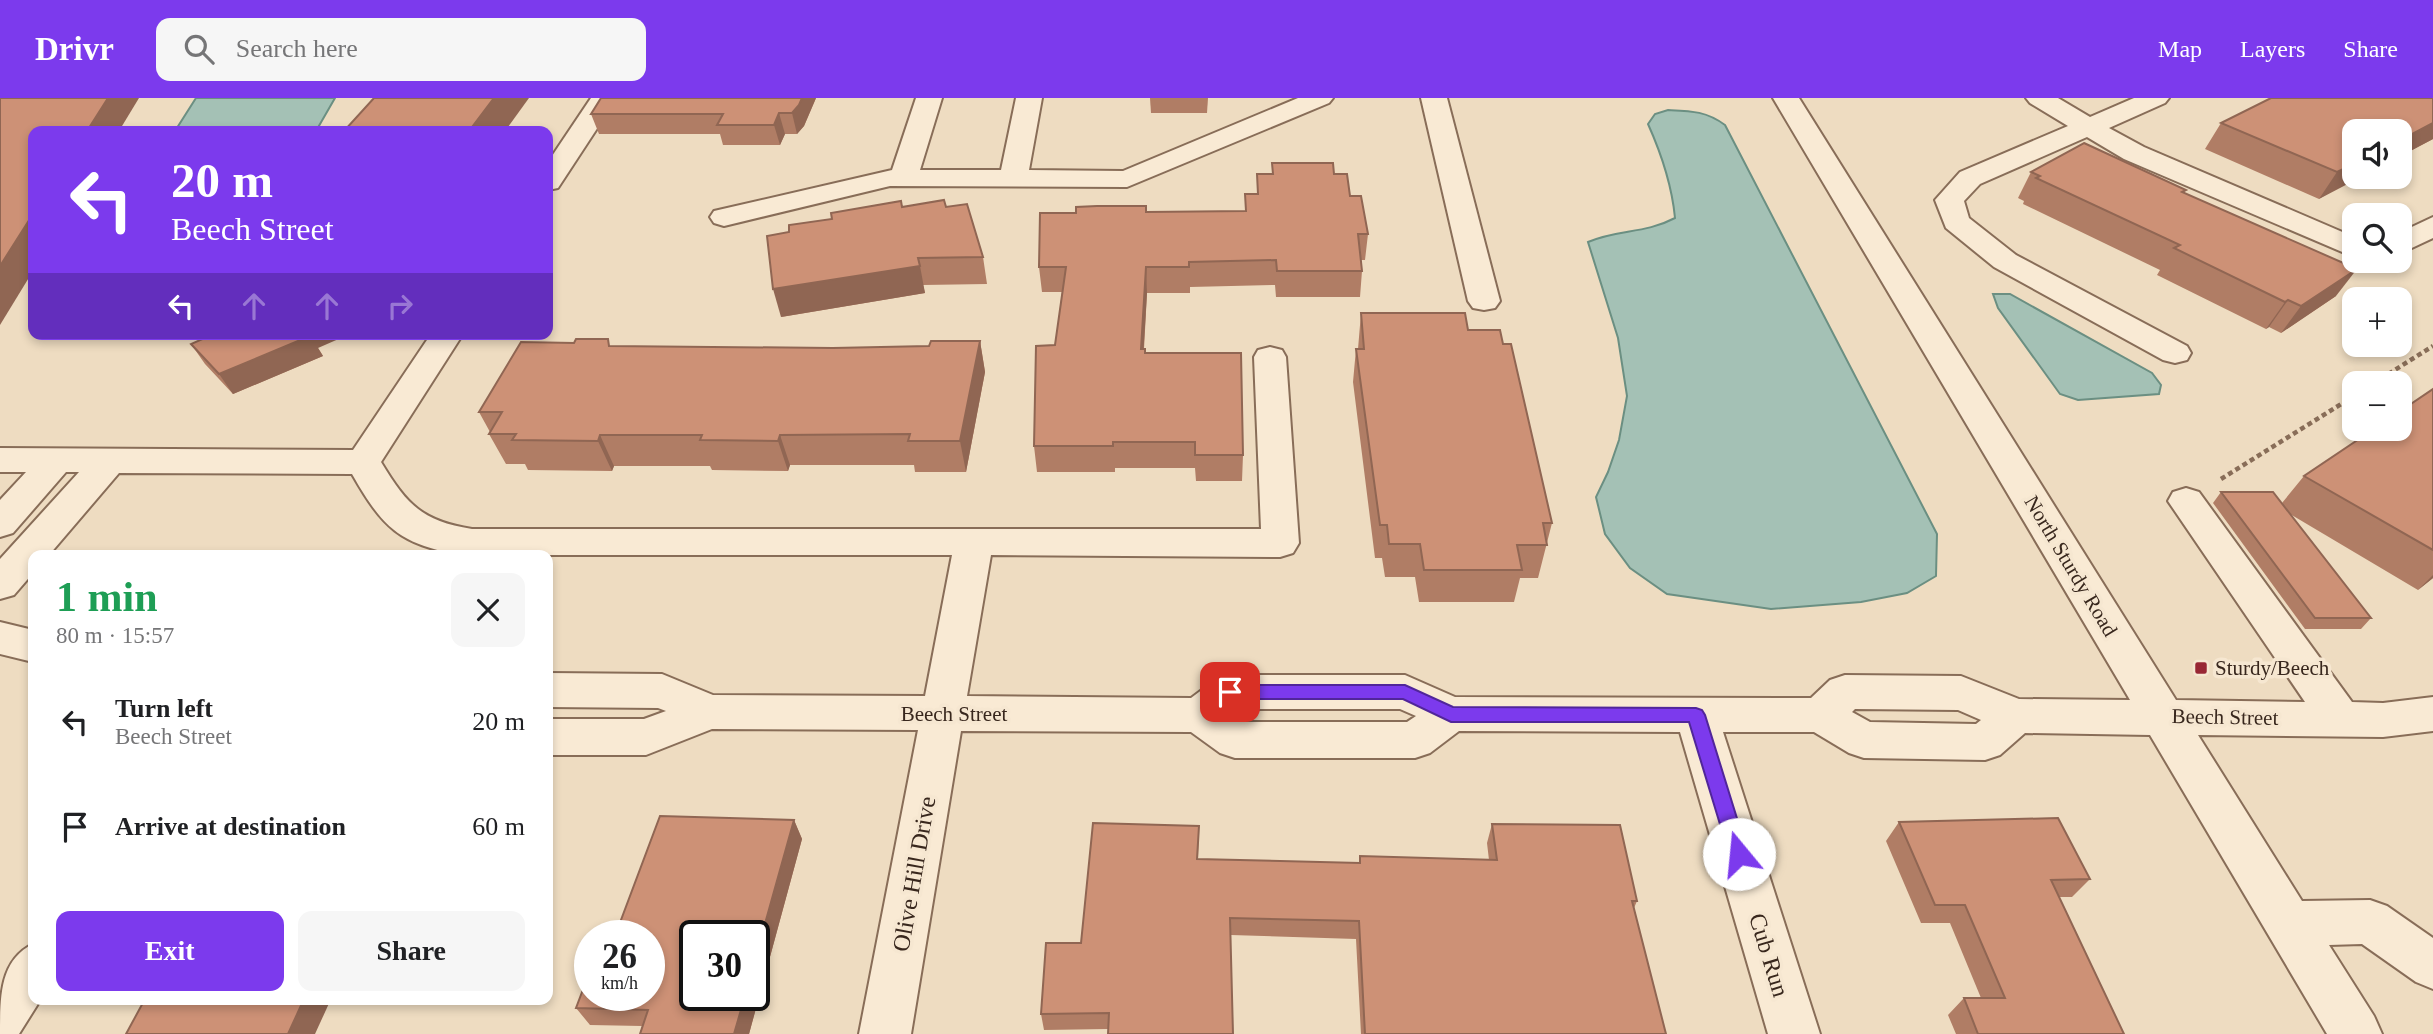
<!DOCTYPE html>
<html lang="en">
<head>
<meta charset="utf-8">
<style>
  :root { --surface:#fff; --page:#f6f6f6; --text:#202124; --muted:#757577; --accent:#7c3aed }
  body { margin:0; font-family:"Times New Roman",serif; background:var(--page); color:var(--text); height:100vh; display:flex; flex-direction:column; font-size:26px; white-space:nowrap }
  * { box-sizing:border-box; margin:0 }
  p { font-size:23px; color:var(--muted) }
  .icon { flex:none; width:38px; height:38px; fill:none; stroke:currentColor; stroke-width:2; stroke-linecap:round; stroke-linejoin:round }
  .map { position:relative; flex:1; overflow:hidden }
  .drawer { position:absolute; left:28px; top:452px; width:525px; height:455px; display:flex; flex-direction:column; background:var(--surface); border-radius:14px; box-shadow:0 4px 10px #0003 }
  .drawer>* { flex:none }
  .hud { position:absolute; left:28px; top:28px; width:525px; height:214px; border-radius:14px; box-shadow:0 4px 10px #0003; background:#7c3aed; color:#fff; overflow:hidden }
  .controls { position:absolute; left:2342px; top:21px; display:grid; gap:14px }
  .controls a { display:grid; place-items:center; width:70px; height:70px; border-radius:14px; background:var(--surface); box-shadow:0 4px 10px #0003; font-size:35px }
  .speed { position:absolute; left:574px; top:822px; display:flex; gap:14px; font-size:35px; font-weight:700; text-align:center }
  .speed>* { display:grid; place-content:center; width:91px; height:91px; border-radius:50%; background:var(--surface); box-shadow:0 4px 10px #0003; line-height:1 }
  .speed small { font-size:18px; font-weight:400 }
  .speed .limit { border:4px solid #111; border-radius:10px; background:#fff; color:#111 }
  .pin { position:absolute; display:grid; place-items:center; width:60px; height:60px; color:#fff; margin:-30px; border-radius:14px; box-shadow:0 4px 10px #0006 }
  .me { position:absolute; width:77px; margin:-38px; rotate:343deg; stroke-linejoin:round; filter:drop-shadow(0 0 5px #0008) }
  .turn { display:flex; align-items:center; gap:24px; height:147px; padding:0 28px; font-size:32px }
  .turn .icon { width:91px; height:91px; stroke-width:2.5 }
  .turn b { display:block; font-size:49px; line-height:60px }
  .lanes { display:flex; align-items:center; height:66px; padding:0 28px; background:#0003; justify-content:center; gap:35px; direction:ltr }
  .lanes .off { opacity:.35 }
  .round { display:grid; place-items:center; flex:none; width:74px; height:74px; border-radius:14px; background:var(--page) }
  .head { display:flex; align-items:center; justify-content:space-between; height:119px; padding:0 28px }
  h1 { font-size:42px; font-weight:700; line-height:52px; color:#1e9e55 }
  .action { display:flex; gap:14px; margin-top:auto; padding:14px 28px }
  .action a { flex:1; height:80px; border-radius:14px; background:var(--accent); color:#fff; font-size:28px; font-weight:700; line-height:80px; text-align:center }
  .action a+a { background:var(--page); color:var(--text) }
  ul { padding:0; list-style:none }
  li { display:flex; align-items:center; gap:21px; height:105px; padding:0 28px }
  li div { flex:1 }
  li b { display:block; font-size:26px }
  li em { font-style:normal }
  header { display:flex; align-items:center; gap:42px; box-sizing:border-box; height:98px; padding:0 35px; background:var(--accent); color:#fff }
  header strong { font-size:33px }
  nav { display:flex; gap:38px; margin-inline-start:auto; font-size:24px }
  .search { width:490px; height:63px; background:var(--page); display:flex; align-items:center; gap:18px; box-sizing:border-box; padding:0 24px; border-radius:14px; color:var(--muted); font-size:26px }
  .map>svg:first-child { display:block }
  .water { fill:#a4c1b5; stroke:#6b8f82; stroke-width:2 }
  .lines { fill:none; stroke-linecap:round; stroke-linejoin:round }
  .minor-casing { stroke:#886d58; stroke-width:4 }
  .path { stroke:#886d58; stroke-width:4.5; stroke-dasharray:5 3.5; stroke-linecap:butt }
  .minor { fill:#f9ead4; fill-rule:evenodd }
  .wall { fill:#b07d65 }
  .shaded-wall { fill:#906653 }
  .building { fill:#cd9176; stroke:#906653; stroke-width:2 }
  .route { fill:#7c3aed; stroke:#51269a; stroke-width:2 }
  .poi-dot { fill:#982734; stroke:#f6e7d1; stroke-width:2.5 }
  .labels { text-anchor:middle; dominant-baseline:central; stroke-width:7; stroke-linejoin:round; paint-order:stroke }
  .street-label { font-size:21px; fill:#38271d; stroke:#f6e7d1 }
  .poi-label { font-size:21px; fill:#38271d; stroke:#f6e7d1; text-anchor:start }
  .near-street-label { font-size:24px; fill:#38271d; stroke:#f6e7d1 }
</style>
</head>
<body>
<header>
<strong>Drivr</strong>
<div class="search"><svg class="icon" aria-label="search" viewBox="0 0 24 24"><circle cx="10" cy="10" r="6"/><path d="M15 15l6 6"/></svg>Search here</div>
<nav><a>Map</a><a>Layers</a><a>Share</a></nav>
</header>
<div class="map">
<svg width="2433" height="936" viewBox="0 0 2433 936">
  <rect width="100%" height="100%" fill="#eedcc1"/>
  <g class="water">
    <polygon points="196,0 335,0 316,33 175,33"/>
    <path d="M1668 12C1691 13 1706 13 1725 27L1937 436 1936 478 1907 495 1861 504 1771 511 1667 496 1630 470 1605 436 1596 399 1608 374 1619 342 1627 298 1618 240 1588 144C1617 131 1645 136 1675 120 1672 88 1661 55 1648 26L1655 16Z"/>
    <polygon points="1993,196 2010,196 2152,275 2161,287 2159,296 2078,302 2060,296 1998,210"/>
  </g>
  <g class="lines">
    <g class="minor-casing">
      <g id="minor">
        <polygon points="591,0 617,0 558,90 548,92 548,64"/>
        <polygon points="916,0 942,0 920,72 1001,72 1016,0 1042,0 1029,72 1123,73 1298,0 1333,0 1329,5 1127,89 890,88 724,128 714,125 710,119 714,113 892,72"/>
        <polygon points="1421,0 1447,0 1500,203 1495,210 1484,212 1473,210 1468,203"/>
        <path d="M1773 0H1799L2176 602 2305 604 2168 403 2173 394 2186 390 2199 394 2352 604 2383 605 2433 599V633L2383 639 2198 637 2302 803 2370 802 2387 808 2433 840V891L2416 884 2362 846 2329 847 2374 918 2382 936H2327L2150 637 2025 635 2000 657 1985 662 1864 660 1849 655 1814 634H1723L1820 936H1768L1680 634 1459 633 1430 655 1415 660H1235L1220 655 1191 634 961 633 911 936H859L918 632 712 631 646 657H548V621H644L666 613 658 610 548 609V575L662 576 713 597 925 598 952 457H461C399 446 383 430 352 376L119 375 49 457H33V475L14 497 0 501V461L79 374H66L13 435 0 439V402L26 374H0V350L353 352 431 236H463L381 364C407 407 422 423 472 431H1261L1254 259 1258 252 1270 249 1282 252 1286 259 1299 445 1293 455 1280 459 991 457 967 598 1191 600 1215 582 1230 577H1405L1455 599 1811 600 1830 582 1845 577 1961 578 2019 601 2130 602ZM1238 611H1400L1416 618 1407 624H1243L1231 616ZM1855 611 1958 612 1981 622 1976 626 1870 624 1852 614Z"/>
        <polygon points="2026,0 2058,0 2090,19 2134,0 2169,0 2165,5 2109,30 2144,49 2354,139 2354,159 2124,61 2087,39 1980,86 1964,103 1969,120 2016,157 2187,248 2191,255 2187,262 2175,265 2163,262 1994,169 1946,130 1935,102 1960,74 2068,28 2030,5"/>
        <polygon points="2433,119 2433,140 2399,156 2399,135"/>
        <polygon points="0,524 33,532 33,564 0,556"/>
        <path d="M33 846V901H41L19 936H0C0 898 0 862 33 846Z"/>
      </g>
    </g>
    <g class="path">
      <polyline points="2374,285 2433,248"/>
      <polyline points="2221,381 2354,298"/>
    </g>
    <use href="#minor" class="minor"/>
  </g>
  <g class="wall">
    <polygon points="816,0 804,28 797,36 785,36 780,47 723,47 720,36 599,36 591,16"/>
    <polygon points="1150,0 1208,0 1207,15 1151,15"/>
    <polygon points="2433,0 2433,41 2399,59 2354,79 2319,101 2205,51 2221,25"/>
    <polygon points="1272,65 1334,76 1350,98 1368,136 1365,162 1361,162 1362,173 1360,199 1276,199 1275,187 1190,189 1190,195 1147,195 1144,251 1146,255 1243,357 1242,383 1196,383 1195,370 1115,370 1115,374 1037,374 1034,348 1055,247 1062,194 1042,194 1039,169 1076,115 1146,108 1147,114 1245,113 1245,96 1257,96 1257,76 1272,76"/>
    <polygon points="2031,74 2184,95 2336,198 2281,235 2269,229 2266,231 2157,177 2160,172 2023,106 2024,103 2018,100"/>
    <polygon points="902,109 946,109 983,159 987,186 923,187 925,195 781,219"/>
    <polygon points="1361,215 1468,232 1503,246 1552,425 1538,480 1520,480 1514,504 1419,504 1415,479 1385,479 1382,460 1375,460 1353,284 1356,251 1358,251"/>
    <polygon points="202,237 318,250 323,258 233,296 205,266 191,246 204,240"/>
    <polygon points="980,243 985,274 966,374 915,374 914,367 790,367 788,373 712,372 710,368 614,368 612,373 528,372 525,366 506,366 489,336 490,334 479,314 611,248 833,250 929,248"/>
    <polygon points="2433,291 2433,480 2418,492 2290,416 2371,520 2361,531 2305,531 2213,405 2221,394 2282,405 2304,378"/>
    <polygon points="794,722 802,741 749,936 640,936 642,928 590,927 576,910"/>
    <polygon points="1899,724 2090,781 2072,799 2059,799 2124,936 1956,936 1948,917 1964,900 1981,900 1950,825 1921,825 1886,743"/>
    <polygon points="1492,726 1637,803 1634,810 1666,936 1361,936 1356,841 1231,837 1108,931 1044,932 1041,916 1081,845 1199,728 1198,761 1359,765 1360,758 1489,762 1487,745"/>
  </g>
  <g class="shaded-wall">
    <polygon points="108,0 139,0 119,33 87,33"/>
    <polygon points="494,0 529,0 505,33 469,33"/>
    <polygon points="802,0 816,0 804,28 797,36 792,15"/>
    <polygon points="779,15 785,36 780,47 774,27"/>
    <polygon points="2433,25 2433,41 2399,59 2399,43"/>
    <polygon points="2354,66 2354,79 2361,79 2319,101 2337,74"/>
    <polygon points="33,116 33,173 0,227 0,168"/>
    <polygon points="920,168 925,195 781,219 773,191"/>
    <polygon points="1146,169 1147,195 1142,277 1141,251"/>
    <polygon points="2357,171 2336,198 2281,235 2301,208"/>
    <polygon points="2288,202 2269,229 2266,231 2285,204"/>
    <polygon points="308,236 350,236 318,250 323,258 233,296 219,276"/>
    <polygon points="980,243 985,274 966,374 960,343"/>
    <polygon points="600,337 614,368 612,373 598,343"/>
    <polygon points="780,337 790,367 788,373 778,343"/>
    <polygon points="2433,477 2433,480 2418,492"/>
    <polygon points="794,722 802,741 749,936 734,936 745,898 754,898 754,865"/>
    <polygon points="304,901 331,901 315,936 288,936"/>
  </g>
  <g class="building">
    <polygon points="0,0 108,0 87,33 33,33 33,116 0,168"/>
    <polygon points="374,0 494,0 469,33 344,33"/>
    <polygon points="601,0 802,0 799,7 792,15 779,15 774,27 717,27 723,16 591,16"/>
    <polygon points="2271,0 2433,0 2433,25 2399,43 2399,33 2354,33 2354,66 2337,74 2221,25"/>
    <polygon points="2084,45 2186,92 2182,94 2357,171 2301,208 2288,202 2285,204 2174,150 2180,147 2036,80 2040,78 2031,74"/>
    <polygon points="1272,65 1333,65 1334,76 1347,76 1350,98 1361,98 1368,136 1358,136 1362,173 1277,173 1276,162 1189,164 1189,169 1146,169 1141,251 1145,251 1145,255 1241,255 1243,357 1195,357 1195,344 1113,344 1113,348 1034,348 1036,248 1055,247 1066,169 1039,169 1040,115 1076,115 1076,109 1097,108 1146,108 1146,114 1246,113 1245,96 1258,96 1257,76 1273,76"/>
    <polygon points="944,102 946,109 967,106 983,159 918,160 920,168 773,191 767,138 789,134 789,127 832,121 831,115 901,103 902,109"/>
    <polygon points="1361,215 1465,215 1468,232 1500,232 1503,246 1511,246 1552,425 1543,425 1547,447 1517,447 1522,472 1424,472 1420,446 1389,446 1387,427 1380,427 1356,251 1364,251"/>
    <polygon points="203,236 309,236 310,238 219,276 191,246 205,240 202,237"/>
    <polygon points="576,241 608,241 609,248 833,250 929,248 931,243 980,243 960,343 908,343 910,336 780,337 778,343 700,342 702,337 600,337 598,343 512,342 516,336 489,336 502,314 479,314 521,244 574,245"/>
    <polygon points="2433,291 2433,452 2304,378 2374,331 2399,331 2399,314"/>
    <polygon points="2221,394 2273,394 2371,520 2315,520"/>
    <polygon points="660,718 794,722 754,865 754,838 695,838 695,898 745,898 734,936 640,936 648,912 576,910 590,873 590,898 649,898 649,838 615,838"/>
    <polygon points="2058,720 2090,781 2051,782 2124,936 1978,936 1964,900 2005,900 1965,807 1935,807 1899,724"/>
    <polygon points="1093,725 1199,728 1197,761 1360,765 1360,758 1497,762 1492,726 1620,727 1637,803 1632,803 1666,936 1365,936 1359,823 1230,820 1233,936 1108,936 1109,915 1041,916 1046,845 1081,845"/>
    <polygon points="145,901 304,901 288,936 126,936"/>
  </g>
  <polygon class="route" points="1230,587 1405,587 1453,609 1696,610 1702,612 1705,617 1748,756 1745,762 1739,765 1732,762 1729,756 1689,624 1451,624 1403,601 1230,601 1224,599 1221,594 1224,589"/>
  <rect class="poi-dot" x="2194" y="563" width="14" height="14" rx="3.5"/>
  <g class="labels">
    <g class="street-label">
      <text transform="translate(2071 468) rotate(59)">North Sturdy Road</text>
      <text x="954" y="616">Beech Street</text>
      <text transform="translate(2225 619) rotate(1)">Beech Street</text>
    </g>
    <g class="poi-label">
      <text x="2215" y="570">Sturdy/Beech</text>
    </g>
    <g class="near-street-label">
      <text transform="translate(914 776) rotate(-80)">Olive Hill Drive</text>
      <text transform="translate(1769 857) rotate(73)">Cub Run</text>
    </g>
  </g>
</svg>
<div class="controls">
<a><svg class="icon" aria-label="sound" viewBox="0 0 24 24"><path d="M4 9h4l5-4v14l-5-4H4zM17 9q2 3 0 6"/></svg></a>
<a><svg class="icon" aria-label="search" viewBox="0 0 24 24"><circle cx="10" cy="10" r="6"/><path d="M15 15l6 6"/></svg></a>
<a>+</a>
<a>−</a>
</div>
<div class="speed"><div>26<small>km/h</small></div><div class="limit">30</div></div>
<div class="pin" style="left:1230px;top:594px;background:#d93025"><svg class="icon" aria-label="arrive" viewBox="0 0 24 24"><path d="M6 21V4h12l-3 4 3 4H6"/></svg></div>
<svg class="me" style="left:1739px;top:756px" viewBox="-20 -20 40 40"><circle r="19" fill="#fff"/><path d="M0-13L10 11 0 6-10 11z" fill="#7c3aed"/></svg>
<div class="hud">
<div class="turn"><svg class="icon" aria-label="left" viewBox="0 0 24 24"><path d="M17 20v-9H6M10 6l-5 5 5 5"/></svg><div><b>20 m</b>Beech Street</div></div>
<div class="lanes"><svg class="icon" aria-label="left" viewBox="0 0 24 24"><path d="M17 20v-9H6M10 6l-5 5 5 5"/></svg><svg class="icon off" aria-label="ahead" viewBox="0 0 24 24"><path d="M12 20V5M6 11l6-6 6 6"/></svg><svg class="icon off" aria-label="ahead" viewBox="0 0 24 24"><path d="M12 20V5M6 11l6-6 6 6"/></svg><svg class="icon off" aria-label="right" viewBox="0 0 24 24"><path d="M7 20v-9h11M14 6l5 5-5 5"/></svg></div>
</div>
<section class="drawer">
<div class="head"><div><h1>1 min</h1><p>80 m · 15:57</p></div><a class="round"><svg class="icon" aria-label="close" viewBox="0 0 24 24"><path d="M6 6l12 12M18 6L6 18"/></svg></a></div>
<ul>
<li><svg class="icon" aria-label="left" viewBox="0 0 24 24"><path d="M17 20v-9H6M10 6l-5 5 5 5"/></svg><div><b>Turn left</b><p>Beech Street</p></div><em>20 m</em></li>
<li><svg class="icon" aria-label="arrive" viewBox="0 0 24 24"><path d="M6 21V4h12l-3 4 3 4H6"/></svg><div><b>Arrive at destination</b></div><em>60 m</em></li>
</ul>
<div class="action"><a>Exit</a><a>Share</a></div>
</section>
</div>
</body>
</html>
